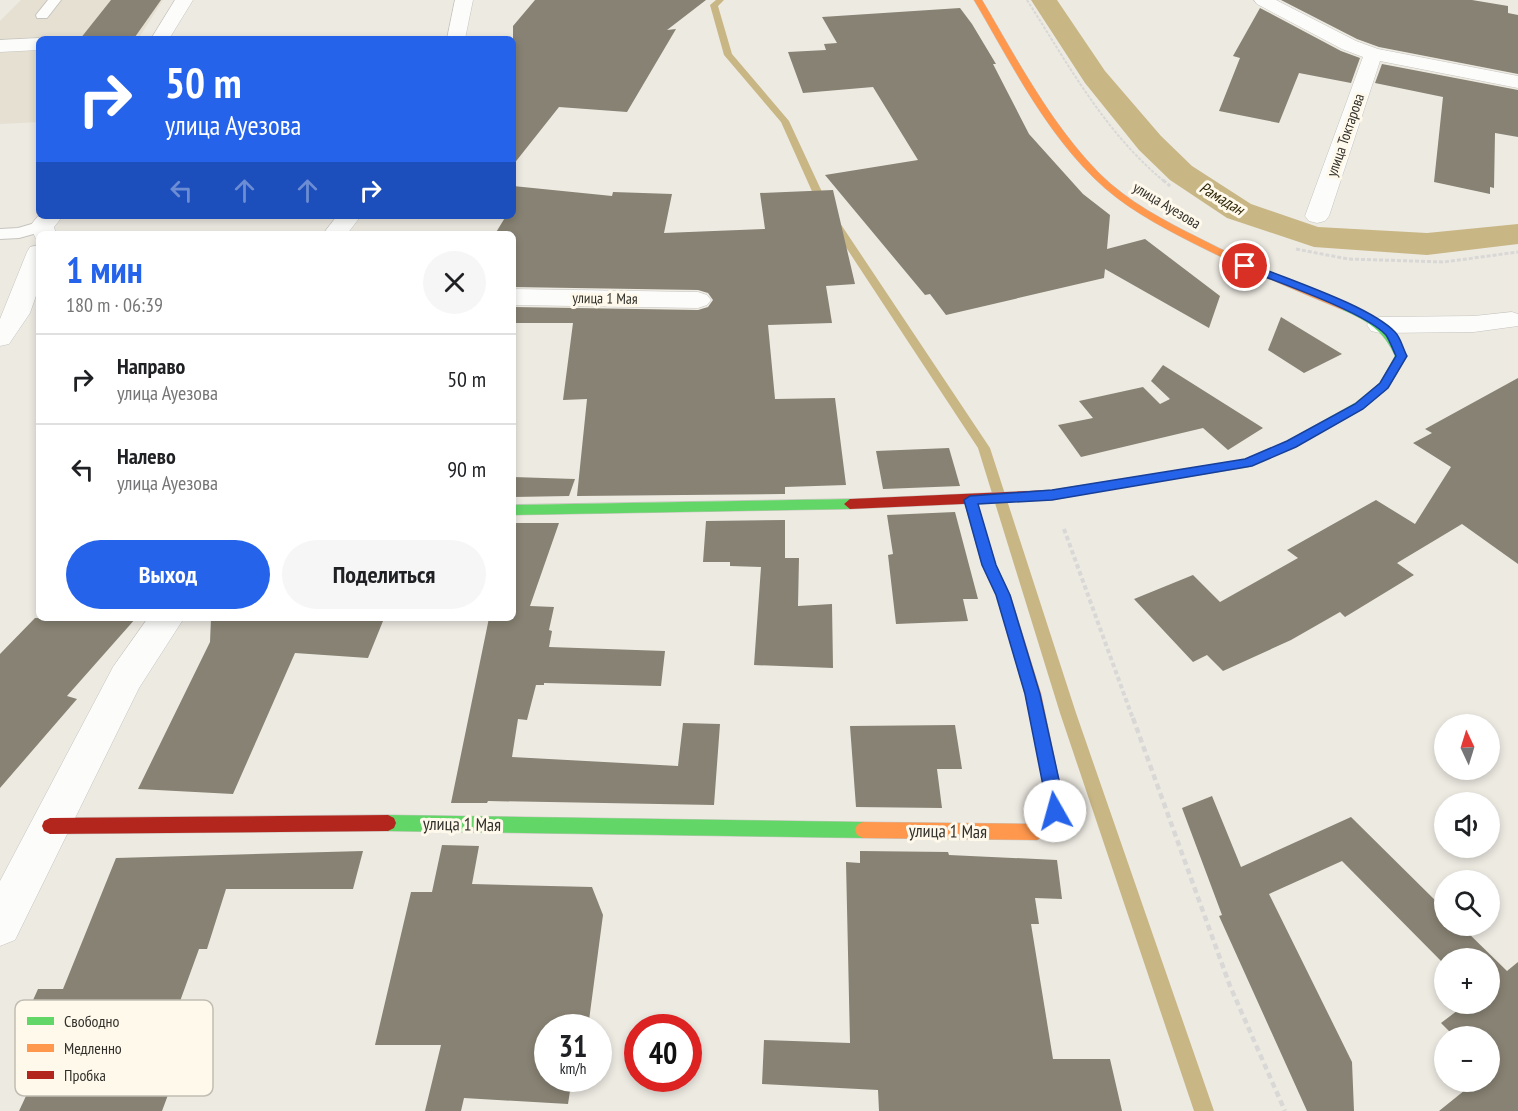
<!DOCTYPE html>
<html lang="ru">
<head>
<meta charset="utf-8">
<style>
  :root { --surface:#fff; --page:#f6f6f6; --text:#202124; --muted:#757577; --line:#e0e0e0; --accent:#2563eb }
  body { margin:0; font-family:"PT Sans Narrow",sans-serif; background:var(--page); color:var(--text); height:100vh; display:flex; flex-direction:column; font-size:22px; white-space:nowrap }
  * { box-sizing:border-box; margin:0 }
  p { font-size:20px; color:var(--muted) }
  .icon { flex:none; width:33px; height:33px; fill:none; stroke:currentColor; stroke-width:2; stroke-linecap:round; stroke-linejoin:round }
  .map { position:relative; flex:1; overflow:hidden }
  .drawer { position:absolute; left:36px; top:231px; width:480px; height:390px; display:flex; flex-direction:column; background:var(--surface); border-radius:9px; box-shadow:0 3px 9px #0003 }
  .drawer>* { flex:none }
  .guide { position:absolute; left:36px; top:36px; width:480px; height:183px; border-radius:9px; box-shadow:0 3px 9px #0003; background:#2563eb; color:#fff; overflow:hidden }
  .needle { width:39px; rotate:356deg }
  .tools { position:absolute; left:1434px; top:714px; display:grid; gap:12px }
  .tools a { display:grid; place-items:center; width:66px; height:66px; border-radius:50%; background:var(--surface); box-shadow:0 3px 9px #0003; font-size:30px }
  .speed { position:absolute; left:534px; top:1014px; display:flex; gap:12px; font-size:30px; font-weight:700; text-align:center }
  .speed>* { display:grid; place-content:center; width:78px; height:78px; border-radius:50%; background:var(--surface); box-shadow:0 3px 9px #0003; line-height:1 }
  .speed small { font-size:15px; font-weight:400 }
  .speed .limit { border:9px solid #d22; background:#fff; color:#111 }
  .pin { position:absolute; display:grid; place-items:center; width:51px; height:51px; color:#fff; margin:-26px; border:3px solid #fff; border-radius:50%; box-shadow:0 2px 6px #0007 }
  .me { position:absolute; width:66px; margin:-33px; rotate:353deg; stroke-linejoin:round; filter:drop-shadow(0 0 4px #0008) }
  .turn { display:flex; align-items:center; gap:21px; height:126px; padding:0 30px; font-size:27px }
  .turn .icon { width:78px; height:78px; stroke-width:2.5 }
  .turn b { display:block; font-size:42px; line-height:51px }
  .lanes { display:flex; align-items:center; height:57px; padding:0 30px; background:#0003; justify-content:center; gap:30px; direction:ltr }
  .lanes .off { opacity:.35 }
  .round { display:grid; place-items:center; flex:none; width:63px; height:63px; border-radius:32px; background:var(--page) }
  .overview { display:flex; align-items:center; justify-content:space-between; height:102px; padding:0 30px }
  h1 { font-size:36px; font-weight:700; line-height:45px; color:var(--accent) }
  .action { display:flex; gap:12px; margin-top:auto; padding:12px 30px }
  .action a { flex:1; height:69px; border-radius:36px; background:var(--accent); color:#fff; font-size:24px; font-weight:700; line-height:69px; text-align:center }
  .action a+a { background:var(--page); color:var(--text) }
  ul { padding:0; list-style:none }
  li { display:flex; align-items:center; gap:18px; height:90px; padding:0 30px; border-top:2px solid var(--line) }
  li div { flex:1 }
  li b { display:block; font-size:22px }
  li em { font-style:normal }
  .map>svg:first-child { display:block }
  .built { fill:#e5e0d1 }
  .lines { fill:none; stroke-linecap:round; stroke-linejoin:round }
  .stream { fill:#c9b685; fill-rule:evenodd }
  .canal { fill:#c9b685; fill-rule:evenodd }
  .building { fill:#878273 }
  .lane-casing { stroke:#c6c4be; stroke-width:2 }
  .street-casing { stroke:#c6c4be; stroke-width:1 }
  .fast-casing { stroke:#c6c4be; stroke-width:1 }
  .slow-casing { stroke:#c6c4be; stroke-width:1 }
  .jam-casing { stroke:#c6c4be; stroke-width:1 }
  .path-far3 { stroke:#d9d8d6; stroke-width:2; stroke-dasharray:3 1.5; stroke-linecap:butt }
  .path-far2 { stroke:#d9d8d6; stroke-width:3; stroke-dasharray:4 2; stroke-linecap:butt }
  .path-far1 { stroke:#d9d8d6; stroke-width:4; stroke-dasharray:4.5 3; stroke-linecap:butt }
  .path { stroke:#d9d8d6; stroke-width:4.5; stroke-dasharray:6 4; stroke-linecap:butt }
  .lane { fill:#fcfcfb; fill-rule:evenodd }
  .street { fill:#fcfcfb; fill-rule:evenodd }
  .fast { fill:#63d668; fill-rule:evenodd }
  .slow { fill:#ff974d; fill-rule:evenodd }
  .jam { fill:#b3261e; fill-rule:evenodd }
  .route { fill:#2563eb; stroke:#184099; stroke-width:1.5 }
  .labels { text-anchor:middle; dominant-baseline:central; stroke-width:6; stroke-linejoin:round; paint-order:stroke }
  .far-street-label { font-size:15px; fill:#33312c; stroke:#fef9eb }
  .far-water-label { font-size:16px; font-style:italic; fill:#332809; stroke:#fef9eb }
  .street-label { font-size:18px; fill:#33312c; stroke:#fef9eb }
  .key { fill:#fef9eb; stroke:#c1bdb2; stroke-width:1.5 }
  .key-label { font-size:16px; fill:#33312c }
</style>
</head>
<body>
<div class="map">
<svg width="1518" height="1111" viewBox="0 0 1518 1111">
  <rect width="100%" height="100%" fill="#edeae2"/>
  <g class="built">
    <polygon points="21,0 163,0 138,39 39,39 0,44 0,21"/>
    <polygon points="39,48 39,122 0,124 0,49"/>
  </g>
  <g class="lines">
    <g class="stream">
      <polygon points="716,0 724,0 718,6 732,54 789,121 829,207 827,209 819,207 781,122 724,55 710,5"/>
      <polygon points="835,220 840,223 990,448 1076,713 1214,1111 1194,1111 1060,713 978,448 830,223"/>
    </g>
    <polygon class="canal" points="1031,0 1057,0 1105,71 1161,136 1192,166 1251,204 1318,227 1427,233 1518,224 1518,244 1427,255 1314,247 1227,218 1170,180 1139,150 1085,83"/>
  </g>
  <g class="building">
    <polygon points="111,0 161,0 135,37 80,39"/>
    <polygon points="535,0 706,0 667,30 676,29 627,112 559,107 513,165 513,26"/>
    <polygon points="1281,0 1472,0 1508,6 1508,13 1518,15 1518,74 1379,47 1357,39"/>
    <polygon points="960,8 972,24 996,64 993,64 1029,134 1083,194 1110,215 1107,249 1145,239 1220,296 1209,328 1105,269 1104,278 946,315 930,294 925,295 825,175 918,160 873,87 803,93 788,52 826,50 824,44 837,43 822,17"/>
    <polygon points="1260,8 1341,51 1360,58 1351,83 1299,73 1279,123 1219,111 1240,58 1233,56"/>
    <polygon points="1382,64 1518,90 1518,137 1495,133 1494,188 1490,187 1490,194 1434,182 1443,97 1375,83"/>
    <polygon points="513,186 612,196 613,192 672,194 664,233 765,229 760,193 833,190 855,284 826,286 832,323 768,325 775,399 835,398 846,485 785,487 785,494 782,494 577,496 587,399 563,400 573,323 513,323 513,307 698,310 708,307 713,300 708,293 698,290 513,287 513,234 495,234 506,216 513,216"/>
    <polygon points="1281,317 1342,354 1304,373 1268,350"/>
    <polygon points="1163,365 1263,428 1228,450 1203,428 1081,457 1058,425 1093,418 1079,401 1143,387 1160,404 1170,399 1151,381"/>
    <polygon points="1518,378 1518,564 1462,524 1397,563 1414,575 1345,617 1340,612 1291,640 1223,671 1207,655 1193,662 1134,599 1193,575 1220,602 1298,558 1287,550 1376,500 1415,524 1451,467 1413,443 1432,433 1425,429"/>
    <polygon points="949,448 960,486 883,489 876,451"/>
    <polygon points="513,477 575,479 569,496 513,497"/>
    <polygon points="955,512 978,599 963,599 968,621 896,624 888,555 893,554 887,515"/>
    <polygon points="785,520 785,558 799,558 798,606 832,604 833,668 754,665 761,567 730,566 730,562 703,562 706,521"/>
    <polygon points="513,523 559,523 530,606 554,607 549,630 552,631 549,647 665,651 661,686 544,683 544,685 536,685 527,720 518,719 512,757 678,766 683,723 720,724 714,805 488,801 487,803 451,803 489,618 513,618"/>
    <polygon points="35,618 136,618 67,696 77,699 0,788 0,654"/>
    <polygon points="211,618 333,618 383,621 368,658 295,653 233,794 138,789 210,642"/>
    <polygon points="955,725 962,769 937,769 942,808 856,807 850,726"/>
    <polygon points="1212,796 1241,867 1351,817 1444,909 1444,926 1461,926 1507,971 1518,962 1518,1111 1439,1111 1475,1082 1490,1082 1490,1036 1454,1036 1441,1023 1466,1004 1490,1004 1490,958 1444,958 1444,964 1342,861 1269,894 1352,1062 1354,1111 1307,1111 1219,916 1222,915 1182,808"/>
    <polygon points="442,845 479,846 472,884 592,887 603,915 588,1028 548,1028 548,1078 572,1078 568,1104 464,1098 461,1111 425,1111 441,1045 375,1045 411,892 432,892"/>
    <polygon points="363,851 353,889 226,889 207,949 199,949 159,1059 181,1060 162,1111 19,1111 53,1038 16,1038 38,989 63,989 116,858"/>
    <polygon points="860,851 948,852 949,855 1057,860 1062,899 1035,898 1039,924 1031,924 1053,1059 1110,1059 1122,1111 879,1111 878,1090 762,1084 764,1040 850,1043 846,862 860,863"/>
  </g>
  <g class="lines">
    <g class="lane-casing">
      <g id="lane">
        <polygon points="48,0 61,0 47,18 37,18 36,15"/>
        <polygon points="42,221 48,222 51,226 48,230 19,238 0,239 0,229 18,228"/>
      </g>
    </g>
    <g class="street-casing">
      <g id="street">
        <polygon points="175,0 193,0 169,39 151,39"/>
        <polygon points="455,0 473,0 465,39 447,39"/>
        <polygon points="1254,0 1276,0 1356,41 1378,49 1518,76 1518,88 1380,61 1329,216 1325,221 1317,223 1309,221 1305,216 1363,57 1342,49 1257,4"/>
        <polygon points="39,38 41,39 39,39 39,50 0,52 0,40"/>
        <polygon points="39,215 63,216 54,227 56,234 39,234 39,240 36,239 30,226"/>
        <polygon points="337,216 361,216 347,234 323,234"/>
        <polygon points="39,245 39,287 30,313 9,344 0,346 0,319 27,252 30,247"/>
        <polygon points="513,289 698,292 707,295 711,300 707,305 698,308 513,305"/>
        <polygon points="1512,312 1518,314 1518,326 1474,332 1380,333 1371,331 1367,325 1371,319 1380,317 1474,316"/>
        <polygon points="148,618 184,618 139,688 15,940 0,946 0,881 113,667"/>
      </g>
    </g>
    <g class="fast-casing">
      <g id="fast">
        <path d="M1347 305C1375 313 1394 330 1407 356L1388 388 1363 409 1295 447 1248 467 1143 484 1139 483 1137 480 1143 476 1246 459 1287 441 1355 403 1380 383 1395 356C1384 331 1368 321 1343 310V306Z"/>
        <polygon points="970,495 976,500 996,565 1011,597 1009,601 999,601 982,565 964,500"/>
        <polygon points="850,499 856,504 850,509 513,515 513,505"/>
        <polygon points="388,815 863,822 869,825 871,830 869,835 863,838 388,831 382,828 380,823 382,818"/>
      </g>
    </g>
    <g class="slow-casing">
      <g id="slow">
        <path d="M974 0H982C1017 59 1050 123 1099 173 1128 202 1165 221 1201 239 1250 264 1300 285 1351 306V310H1343C1292 289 1242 268 1193 243 1158 225 1122 206 1094 178 1043 128 1010 61 974 0Z"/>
        <polygon points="1004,592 1009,593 1011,597 1041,694 1061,789 1063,811 1056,829 1037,840 863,838 857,835 855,830 857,825 863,822 1035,824 1044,819 1047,811 1045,789 1025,694 997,597 999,593"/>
      </g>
    </g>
    <g class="jam-casing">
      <g id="jam">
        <polygon points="1143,476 1149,480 1147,483 1052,500 850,509 844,504 850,499 1052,490"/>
        <polygon points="388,815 394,818 396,823 394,828 388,831 50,834 44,831 42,826 44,821 50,818"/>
      </g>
    </g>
    <path class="path-far3" d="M1027 0C1068 64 1105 133 1165 182"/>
    <g class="path-far2">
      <polyline points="1163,180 1170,186"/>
      <polyline points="1296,249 1348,259 1444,262 1518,252"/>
    </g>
    <polyline class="path-far1" points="1064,529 1133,719"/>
    <polyline class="path" points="1133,718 1230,986 1285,1111"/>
    <use href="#lane" class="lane"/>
    <use href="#street" class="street"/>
    <use href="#fast" class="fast"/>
    <use href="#slow" class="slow"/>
    <use href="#jam" class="jam"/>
  </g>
  <path class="route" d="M1242 263H1249C1286 279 1369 305 1395 332 1401 338 1403 349 1407 356L1388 388 1363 409 1296 447 1252 466 1052 500 978 504 996 565 1010 595 1040 694 1061 789 1063 811 1061 816 1055 819 1049 816 1025 694 996 595 982 565 964 500 970 496 1052 490 1245 459 1287 441 1355 404 1380 383 1396 356C1393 350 1390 341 1386 335 1365 312 1274 281 1242 268Z"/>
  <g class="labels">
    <g class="far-street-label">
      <text transform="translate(1345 135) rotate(-71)">улица Токтарова</text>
      <text transform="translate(1167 205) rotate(31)">улица Ауезова</text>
      <text transform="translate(605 298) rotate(1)">улица 1 Мая</text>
    </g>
    <g class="far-water-label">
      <text transform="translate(1222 198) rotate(31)">Рамадан</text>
    </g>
    <g class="street-label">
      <text transform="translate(462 824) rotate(1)">улица 1 Мая</text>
      <text transform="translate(948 831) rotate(1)">улица 1 Мая</text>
    </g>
  </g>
  <rect x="15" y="1000" width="198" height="96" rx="9" class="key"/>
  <rect x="27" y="1017" width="27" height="8" fill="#63d668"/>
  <rect x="27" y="1044" width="27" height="8" fill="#ff974d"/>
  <rect x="27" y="1071" width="27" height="8" fill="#b3261e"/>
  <g class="key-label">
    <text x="64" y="1027">Свободно</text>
    <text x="64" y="1054">Медленно</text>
    <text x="64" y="1081">Пробка</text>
  </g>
</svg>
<div class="tools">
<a><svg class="needle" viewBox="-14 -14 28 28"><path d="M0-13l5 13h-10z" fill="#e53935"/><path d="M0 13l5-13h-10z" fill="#757577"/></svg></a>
<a><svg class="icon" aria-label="sound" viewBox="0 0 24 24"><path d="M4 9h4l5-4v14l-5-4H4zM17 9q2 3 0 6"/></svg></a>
<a><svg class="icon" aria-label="search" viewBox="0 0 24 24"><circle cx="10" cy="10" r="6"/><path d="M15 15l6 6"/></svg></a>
<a>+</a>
<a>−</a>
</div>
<div class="speed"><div>31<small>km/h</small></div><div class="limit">40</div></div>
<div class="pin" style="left:1245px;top:266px;background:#d93025"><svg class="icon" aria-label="arrive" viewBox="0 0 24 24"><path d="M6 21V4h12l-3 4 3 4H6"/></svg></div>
<svg class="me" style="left:1055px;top:811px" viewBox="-20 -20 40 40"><circle r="19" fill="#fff"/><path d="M0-13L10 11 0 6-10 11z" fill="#2563eb"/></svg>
<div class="guide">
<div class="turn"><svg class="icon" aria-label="right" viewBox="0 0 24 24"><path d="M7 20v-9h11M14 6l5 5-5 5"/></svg><div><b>50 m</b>улица Ауезова</div></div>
<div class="lanes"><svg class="icon off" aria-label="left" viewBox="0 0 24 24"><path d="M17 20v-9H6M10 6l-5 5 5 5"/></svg><svg class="icon off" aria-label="ahead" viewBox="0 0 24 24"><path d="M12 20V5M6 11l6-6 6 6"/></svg><svg class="icon off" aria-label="ahead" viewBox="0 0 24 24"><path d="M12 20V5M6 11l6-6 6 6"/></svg><svg class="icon" aria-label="right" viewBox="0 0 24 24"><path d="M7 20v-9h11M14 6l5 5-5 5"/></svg></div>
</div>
<section class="drawer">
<div class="overview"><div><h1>1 мин</h1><p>180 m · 06:39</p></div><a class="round"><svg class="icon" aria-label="close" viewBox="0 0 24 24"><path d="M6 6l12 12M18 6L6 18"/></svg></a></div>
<ul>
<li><svg class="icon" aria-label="right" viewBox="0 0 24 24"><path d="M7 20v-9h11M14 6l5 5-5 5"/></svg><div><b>Направо</b><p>улица Ауезова</p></div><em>50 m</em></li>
<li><svg class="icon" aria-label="left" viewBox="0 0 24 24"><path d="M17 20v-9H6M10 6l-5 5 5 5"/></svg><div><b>Налево</b><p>улица Ауезова</p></div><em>90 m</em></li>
</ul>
<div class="action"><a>Выход</a><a>Поделиться</a></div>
</section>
</div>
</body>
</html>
